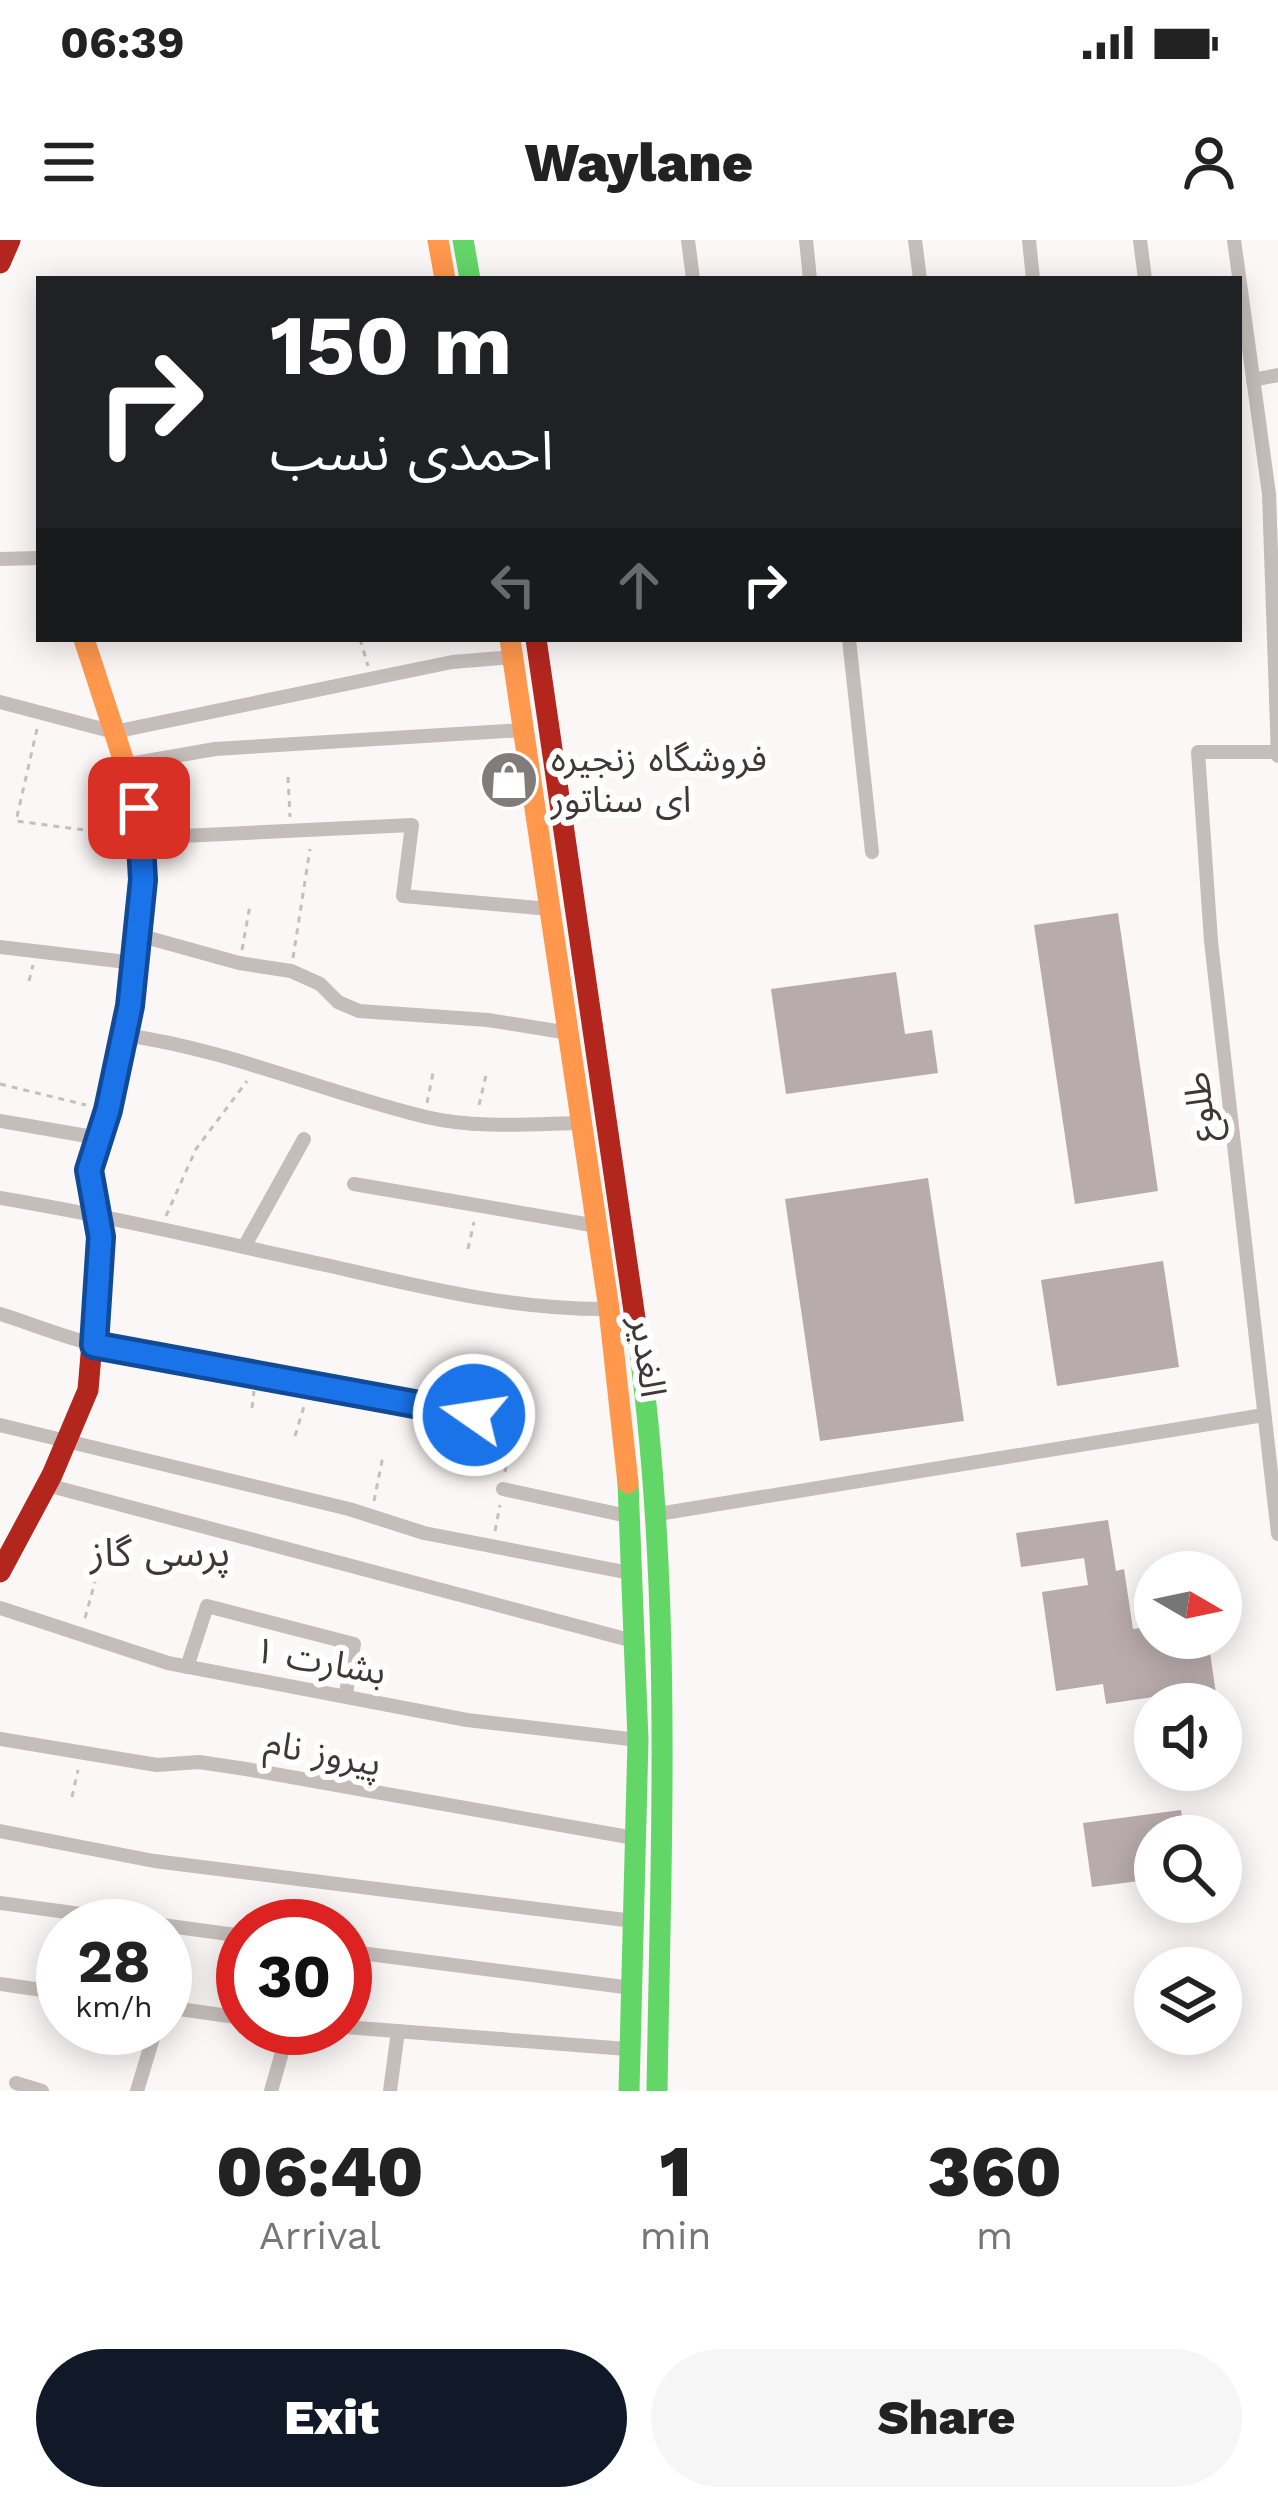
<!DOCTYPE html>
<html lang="en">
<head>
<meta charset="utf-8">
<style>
  :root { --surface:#fff; --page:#f6f6f6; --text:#222; --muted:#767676; --accent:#111827 }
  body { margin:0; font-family:"Work Sans","Noto Sans Arabic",sans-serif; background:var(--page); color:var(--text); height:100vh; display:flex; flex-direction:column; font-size:45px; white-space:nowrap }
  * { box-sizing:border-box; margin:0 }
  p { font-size:39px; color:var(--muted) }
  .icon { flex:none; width:66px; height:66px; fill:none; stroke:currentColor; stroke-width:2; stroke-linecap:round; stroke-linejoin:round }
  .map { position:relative; height:1851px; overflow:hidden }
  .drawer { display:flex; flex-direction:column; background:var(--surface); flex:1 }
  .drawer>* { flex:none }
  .top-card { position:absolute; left:36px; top:36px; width:1206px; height:366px; border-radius:0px; box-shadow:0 6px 30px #0003; background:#202124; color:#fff; overflow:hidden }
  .needle { width:78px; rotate:99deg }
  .buttons { position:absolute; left:1134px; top:1311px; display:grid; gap:24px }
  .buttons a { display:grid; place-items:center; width:108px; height:108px; border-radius:50%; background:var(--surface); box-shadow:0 6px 30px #0003; font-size:60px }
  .speed { position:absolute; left:36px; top:1659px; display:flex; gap:24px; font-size:60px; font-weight:700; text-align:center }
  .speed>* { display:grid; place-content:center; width:156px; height:156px; border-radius:50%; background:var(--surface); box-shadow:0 6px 30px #0003; line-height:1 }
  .speed small { font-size:30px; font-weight:400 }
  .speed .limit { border:18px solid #d22; background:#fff; color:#111 }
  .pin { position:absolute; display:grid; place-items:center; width:102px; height:102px; color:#fff; margin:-51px; border-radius:24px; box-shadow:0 6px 18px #0006 }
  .me { position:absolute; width:132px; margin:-66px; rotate:283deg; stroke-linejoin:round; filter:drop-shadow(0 0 9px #0008) }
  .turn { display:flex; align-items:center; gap:42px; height:252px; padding:0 36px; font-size:54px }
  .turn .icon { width:156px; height:156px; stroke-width:2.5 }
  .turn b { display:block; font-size:84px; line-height:102px }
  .lanes { display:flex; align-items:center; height:114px; padding:0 36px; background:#0003; justify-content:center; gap:60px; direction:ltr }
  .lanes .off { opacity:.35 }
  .eta { display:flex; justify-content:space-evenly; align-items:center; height:204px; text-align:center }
  .eta b { font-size:72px; font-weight:800; line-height:84px }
  .cta { display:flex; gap:24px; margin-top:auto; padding:24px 36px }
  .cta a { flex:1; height:138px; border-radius:72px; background:var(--accent); color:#fff; font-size:48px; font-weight:800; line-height:138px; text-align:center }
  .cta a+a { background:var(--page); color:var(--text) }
  .status { display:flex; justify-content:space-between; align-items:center; height:84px; padding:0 60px; background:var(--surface); direction:ltr }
  .status svg { height:33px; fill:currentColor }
  header { display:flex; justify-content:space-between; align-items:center; height:156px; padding:0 36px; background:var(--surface); font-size:54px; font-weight:800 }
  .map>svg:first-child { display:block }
  .building { fill:#b8abac }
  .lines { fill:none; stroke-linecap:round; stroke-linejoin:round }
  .path { stroke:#c5c0bc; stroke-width:3; stroke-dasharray:6 6; stroke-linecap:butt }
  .street { stroke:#c5bdb9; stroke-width:14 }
  .fast { stroke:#63d668; stroke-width:21 }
  .slow { stroke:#ff974d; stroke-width:21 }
  .jam { stroke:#b3261e; stroke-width:21 }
  .route-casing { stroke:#114b97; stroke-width:30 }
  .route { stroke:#1a73e8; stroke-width:21 }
  .labels { text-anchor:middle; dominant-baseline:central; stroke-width:12; stroke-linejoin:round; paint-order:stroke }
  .poi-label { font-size:36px; fill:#3f3836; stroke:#fff; text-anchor:start }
  .street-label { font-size:36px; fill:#3f3836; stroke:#fff }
  .neighbourhood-label { font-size:39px; fill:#3f3836; stroke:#fff }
</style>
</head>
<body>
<div class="status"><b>06:39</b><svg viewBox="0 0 49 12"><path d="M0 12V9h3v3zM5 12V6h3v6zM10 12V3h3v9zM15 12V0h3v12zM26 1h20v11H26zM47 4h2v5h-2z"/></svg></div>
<header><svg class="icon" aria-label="menu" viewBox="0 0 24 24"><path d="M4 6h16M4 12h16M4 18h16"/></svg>Waylane<svg class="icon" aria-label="person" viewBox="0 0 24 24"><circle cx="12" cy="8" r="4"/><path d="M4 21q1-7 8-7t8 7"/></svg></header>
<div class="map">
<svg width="1278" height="1851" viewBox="0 0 1278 1851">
  <rect width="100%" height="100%" fill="#fbf7f6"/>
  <g class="building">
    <polygon points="1118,673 1158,951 1075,964 1034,685"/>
    <polygon points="896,732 905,794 932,790 938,833 786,854 771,749"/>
    <polygon points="928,938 964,1181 820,1201 785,959"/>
    <polygon points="1163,1021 1179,1127 1057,1146 1041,1040"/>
    <polygon points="1108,1280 1116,1331 1124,1329 1133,1389 1155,1386 1155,1398 1208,1398 1217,1461 1154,1464 1153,1457 1106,1464 1103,1444 1056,1451 1042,1352 1088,1345 1084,1318 1021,1327 1016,1293"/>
    <polygon points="1181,1570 1185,1596 1155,1596 1155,1639 1092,1647 1083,1583"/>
  </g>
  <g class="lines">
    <g class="path">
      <polyline points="360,399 368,426"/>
      <polyline points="37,489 16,581 122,595"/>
      <polyline points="288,537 290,577"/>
      <polyline points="242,710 250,665"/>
      <polyline points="293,718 310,609"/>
      <polyline points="29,741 33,725"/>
      <polyline points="0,844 86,865"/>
      <polyline points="427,863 433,833"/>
      <polyline points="479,865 487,831"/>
      <polyline points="166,976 196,909 247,841"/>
      <polyline points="468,1009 474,982"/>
      <polyline points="252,1168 254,1151"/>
      <polyline points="295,1196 305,1163"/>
      <polyline points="505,1232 510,1200"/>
      <polyline points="374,1261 383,1216"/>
      <polyline points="495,1291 500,1265"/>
      <polyline points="85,1378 95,1342"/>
      <polyline points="72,1557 78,1530"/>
    </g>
    <g class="street">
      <polyline points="688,0 693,39"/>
      <polyline points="806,0 810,39"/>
      <polyline points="915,0 920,39"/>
      <polyline points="1029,0 1033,39"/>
      <polyline points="1140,0 1145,39"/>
      <polyline points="1234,0 1269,254 1278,516"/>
      <polyline points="1253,140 1278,135"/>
      <polyline points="0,319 39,318"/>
      <polyline points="849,399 872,612"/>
      <polyline points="0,462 114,492 452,422 513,417"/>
      <polyline points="1276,512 1198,512 1211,701 1278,1294"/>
      <polyline points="124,525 215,509 524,490"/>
      <polyline points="141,598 412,585 403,656 550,669"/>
      <polyline points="138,695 239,723 291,731 320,744 338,762 359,771 488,780 569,793"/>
      <polyline points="0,707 135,723"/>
      <path d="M124 795C227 809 326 853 426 877 477 889 531 884 582 883"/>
      <polyline points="0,881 99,898"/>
      <polyline points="354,944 597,986"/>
      <path d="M0 958C113 977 224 1003 335 1027 426 1048 515 1070 609 1069"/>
      <polyline points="244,1007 304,899"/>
      <path d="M0 1074C32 1084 64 1097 96 1105 234 1139 375 1153 513 1184"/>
      <polyline points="0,1185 349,1269 424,1293 635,1334"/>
      <polyline points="47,1245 637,1402"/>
      <polyline points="503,1249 632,1277"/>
      <polyline points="658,1274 1264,1175"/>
      <polyline points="0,1368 168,1423 467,1480 638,1500"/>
      <polyline points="187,1427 207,1366 354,1404 346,1454"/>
      <polyline points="0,1499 157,1525 199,1522 246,1529 634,1598"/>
      <polyline points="0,1591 154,1621 633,1681"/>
      <polyline points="0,1663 243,1696"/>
      <polyline points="345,1711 632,1748"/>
      <polyline points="0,1744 63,1753"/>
      <polyline points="165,1767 243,1778"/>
      <polyline points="345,1787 627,1809"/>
      <polyline points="16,1843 42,1851"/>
      <polyline points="137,1851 156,1788"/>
      <polyline points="271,1851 289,1788"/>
      <polyline points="390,1851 398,1791"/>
    </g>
    <g class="fast">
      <polyline points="463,0 470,39"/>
      <path d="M636 1085C673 1338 661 1596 657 1851"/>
      <polyline points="628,1243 638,1500 629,1851"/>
    </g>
    <g class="slow">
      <polyline points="438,0 445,39"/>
      <polyline points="84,399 139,568 143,640 138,688"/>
      <polyline points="510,399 609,1069 628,1243"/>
    </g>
    <g class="jam">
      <polyline points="0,23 10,0"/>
      <polyline points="536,399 636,1085"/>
      <polyline points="0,1332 52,1235 88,1150 101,997 89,930 108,870 130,766 138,688"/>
    </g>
  </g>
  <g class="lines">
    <g class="route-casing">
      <polyline id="route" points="139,568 143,640 130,766 108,870 89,930 101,997 94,1105 474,1175"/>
    </g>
    <use href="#route" class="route"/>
  </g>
  <defs>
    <g id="shop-disc" transform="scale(3)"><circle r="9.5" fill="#817b79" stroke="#fff"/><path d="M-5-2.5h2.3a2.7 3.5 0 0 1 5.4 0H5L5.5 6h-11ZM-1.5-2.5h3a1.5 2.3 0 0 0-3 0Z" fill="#fff"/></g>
  </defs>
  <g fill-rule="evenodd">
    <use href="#shop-disc" x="509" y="540"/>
  </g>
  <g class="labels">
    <g class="poi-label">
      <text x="551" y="519">فروشگاه زنجیره<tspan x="551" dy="41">ای سناتور</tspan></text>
    </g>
    <g class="street-label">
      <text transform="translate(1200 867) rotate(-96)">طلوع</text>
      <text transform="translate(648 1117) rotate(82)">الغدیر</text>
      <text transform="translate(320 1421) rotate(10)">بشارت ۱</text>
      <text transform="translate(323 1513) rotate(11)">پیروز نام</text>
    </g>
    <g class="neighbourhood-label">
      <text x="160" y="1312">پرسی گاز</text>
    </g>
  </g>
</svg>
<div class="buttons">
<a><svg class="needle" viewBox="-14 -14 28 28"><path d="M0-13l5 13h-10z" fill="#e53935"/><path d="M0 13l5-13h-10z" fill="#767676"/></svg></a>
<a><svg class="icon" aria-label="sound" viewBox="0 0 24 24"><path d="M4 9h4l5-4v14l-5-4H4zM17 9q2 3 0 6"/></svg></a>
<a><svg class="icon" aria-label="search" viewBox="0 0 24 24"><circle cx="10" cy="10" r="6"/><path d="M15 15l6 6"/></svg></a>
<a><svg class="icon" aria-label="layers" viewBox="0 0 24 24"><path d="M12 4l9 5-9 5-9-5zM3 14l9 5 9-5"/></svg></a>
</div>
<div class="speed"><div>28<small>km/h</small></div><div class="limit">30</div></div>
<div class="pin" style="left:139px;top:568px;background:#d93025"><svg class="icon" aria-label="arrive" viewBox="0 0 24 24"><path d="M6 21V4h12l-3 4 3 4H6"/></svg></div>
<svg class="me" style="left:474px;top:1175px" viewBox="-20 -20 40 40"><circle r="17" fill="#1a73e8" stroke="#fff" stroke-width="3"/><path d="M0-11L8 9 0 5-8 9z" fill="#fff"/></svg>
<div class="top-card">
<div class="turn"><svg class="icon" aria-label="right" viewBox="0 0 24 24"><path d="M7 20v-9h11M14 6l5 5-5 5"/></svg><div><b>150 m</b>احمدی نسب</div></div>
<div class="lanes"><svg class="icon off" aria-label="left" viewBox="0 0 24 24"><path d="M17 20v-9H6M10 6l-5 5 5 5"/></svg><svg class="icon off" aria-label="ahead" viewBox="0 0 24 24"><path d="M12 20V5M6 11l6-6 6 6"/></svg><svg class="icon" aria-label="right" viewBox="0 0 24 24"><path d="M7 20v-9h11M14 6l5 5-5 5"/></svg></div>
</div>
</div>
<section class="drawer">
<div class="eta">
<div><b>06:40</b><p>Arrival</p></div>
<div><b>1</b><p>min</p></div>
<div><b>360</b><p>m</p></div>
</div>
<div class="cta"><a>Exit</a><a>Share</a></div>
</section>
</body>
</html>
